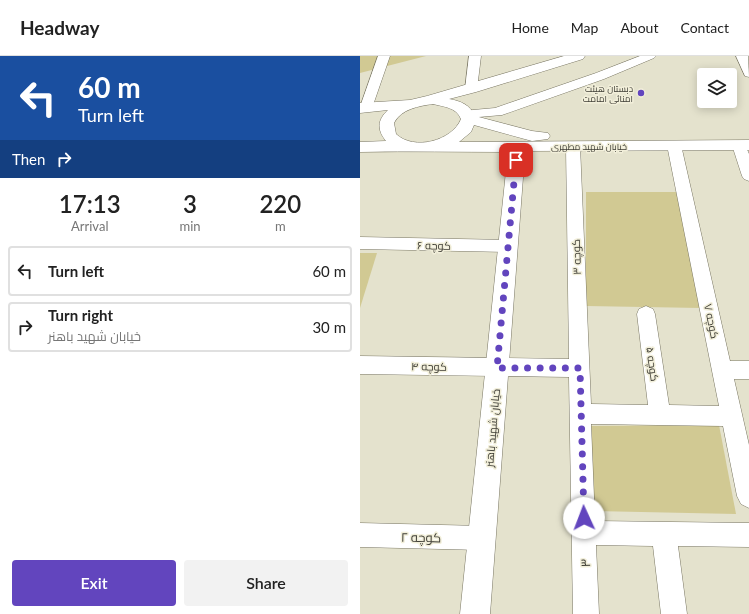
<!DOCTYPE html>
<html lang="en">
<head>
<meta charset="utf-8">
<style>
  :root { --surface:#fff; --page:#f2f2f2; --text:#222; --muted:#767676; --line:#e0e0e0; --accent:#6245be }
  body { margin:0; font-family:Lato,Cairo,sans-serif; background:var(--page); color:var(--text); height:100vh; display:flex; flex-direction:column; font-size:15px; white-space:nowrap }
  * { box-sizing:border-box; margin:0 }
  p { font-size:13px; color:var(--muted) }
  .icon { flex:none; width:22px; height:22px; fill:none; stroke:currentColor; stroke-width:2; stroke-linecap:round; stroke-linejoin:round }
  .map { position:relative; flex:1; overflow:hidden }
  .drawer { display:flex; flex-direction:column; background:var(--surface); width:360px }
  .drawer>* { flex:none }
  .hud { background:#1a4fa0; color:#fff; overflow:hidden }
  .controls { position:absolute; left:337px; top:12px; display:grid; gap:8px }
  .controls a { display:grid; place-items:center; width:40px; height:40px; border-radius:4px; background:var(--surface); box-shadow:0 2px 10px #0003; font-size:20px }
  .pin { position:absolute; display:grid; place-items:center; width:34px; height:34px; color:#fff; margin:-17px; border-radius:8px; box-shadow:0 2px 6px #0006 }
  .me { position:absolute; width:44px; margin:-22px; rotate:358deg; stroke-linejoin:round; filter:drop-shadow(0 0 3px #0008) }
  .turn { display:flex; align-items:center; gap:14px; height:84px; padding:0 12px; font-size:18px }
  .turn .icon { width:52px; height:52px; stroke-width:2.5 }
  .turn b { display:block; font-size:28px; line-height:34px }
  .then { display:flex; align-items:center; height:38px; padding:0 12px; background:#0003; gap:8px; font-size:15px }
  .eta { display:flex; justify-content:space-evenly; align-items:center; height:68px; text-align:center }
  .eta b { font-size:24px; font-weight:600; line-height:28px }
  .cta { display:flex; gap:8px; margin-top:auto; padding:8px 12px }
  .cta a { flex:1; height:46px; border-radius:4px; background:var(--accent); color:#fff; font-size:16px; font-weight:600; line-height:46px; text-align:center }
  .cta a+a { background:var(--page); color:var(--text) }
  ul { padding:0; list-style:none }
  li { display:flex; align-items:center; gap:12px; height:50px; margin:0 8px 6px; padding:0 4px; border:2px solid var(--line); border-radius:4px }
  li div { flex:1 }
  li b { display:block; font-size:15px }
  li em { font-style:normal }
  header { display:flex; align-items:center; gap:24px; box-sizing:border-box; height:56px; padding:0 20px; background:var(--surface); border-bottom:1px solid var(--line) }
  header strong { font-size:19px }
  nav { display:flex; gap:22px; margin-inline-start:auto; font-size:14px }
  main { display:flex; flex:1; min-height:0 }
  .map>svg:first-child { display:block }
  .green { fill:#d1c993 }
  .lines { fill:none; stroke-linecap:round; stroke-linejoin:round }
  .street-casing { stroke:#797663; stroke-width:1 }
  .secondary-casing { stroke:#797663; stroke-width:1 }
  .street { fill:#fff; fill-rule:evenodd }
  .secondary { fill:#fff; fill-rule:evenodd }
  .route { stroke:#6245be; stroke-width:7; stroke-dasharray:0 12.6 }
  .poi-dot { fill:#6245be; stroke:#f2efda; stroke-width:1.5 }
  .labels { text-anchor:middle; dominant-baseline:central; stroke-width:3; stroke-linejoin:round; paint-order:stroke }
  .far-poi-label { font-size:9px; fill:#3e3d35; stroke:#f2efda; text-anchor:end }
  .far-street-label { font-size:9px; fill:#3e3d35; stroke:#f2efda }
  .street-label { font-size:11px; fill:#3e3d35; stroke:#f2efda }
  .near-street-label { font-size:13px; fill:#3e3d35; stroke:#f2efda }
</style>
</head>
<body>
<header>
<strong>Headway</strong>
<nav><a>Home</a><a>Map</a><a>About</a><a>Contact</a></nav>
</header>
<main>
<section class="drawer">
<div class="hud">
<div class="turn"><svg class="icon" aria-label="left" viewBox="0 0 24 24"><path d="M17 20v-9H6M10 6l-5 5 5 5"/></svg><div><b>60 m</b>Turn left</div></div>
<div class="then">Then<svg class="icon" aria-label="right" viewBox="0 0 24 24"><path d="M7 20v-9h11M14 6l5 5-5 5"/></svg></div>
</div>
<div class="eta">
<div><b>17:13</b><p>Arrival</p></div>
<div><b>3</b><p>min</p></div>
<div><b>220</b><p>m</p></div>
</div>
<ul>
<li><svg class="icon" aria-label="left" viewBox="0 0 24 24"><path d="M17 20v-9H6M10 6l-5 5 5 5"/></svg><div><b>Turn left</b></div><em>60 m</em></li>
<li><svg class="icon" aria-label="right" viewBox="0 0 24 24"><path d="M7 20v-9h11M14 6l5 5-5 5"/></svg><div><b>Turn right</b><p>خیابان شهید باهنر</p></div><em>30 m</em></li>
</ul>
<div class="cta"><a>Exit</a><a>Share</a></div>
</section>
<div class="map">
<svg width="389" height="558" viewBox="0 0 389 558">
  <rect width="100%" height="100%" fill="#e4e2cd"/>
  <g class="green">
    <polygon points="0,0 66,0 0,17"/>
    <polygon points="226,136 320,136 341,252 226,250"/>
    <polygon points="0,197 17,197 0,252"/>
    <polygon points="359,369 376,458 234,455 231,370"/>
  </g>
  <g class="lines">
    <g class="street-casing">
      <g id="street">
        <polygon points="18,0 30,0 12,52 11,55 1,55 0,51"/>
        <polygon points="109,0 121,0 117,33 115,36 107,36 105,33"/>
        <polygon points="280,0 296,0 294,2 244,23 142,59 107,62 102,61 100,58 102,55 135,52 236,17"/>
        <polygon points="376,0 388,0 389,21 385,20"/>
        <polygon points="314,85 319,86 321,89 370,305 389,305 389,323 374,323 389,389 389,452 381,448 377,440 363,370 231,368 235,465 389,467 389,491 318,490 327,558 301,558 293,490 236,489 239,558 213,558 209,321 0,318 0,300 209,303 206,90 208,87 213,86 218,87 220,90 231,348 288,349 277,258 279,253 286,250 293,253 295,258 309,349 359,350 307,89 309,86"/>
        <polygon points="379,85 384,86 389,98 389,125 384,123 382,120 372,89 374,86"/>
        <polygon points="0,181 148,184 154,186 156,190 154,194 148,196 0,193"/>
        <polygon points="0,467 122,470 131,473 134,482 131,491 122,494 0,491"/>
      </g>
    </g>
    <g class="secondary-casing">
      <path id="secondary" d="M204 0H225L223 3 116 36 89 43C101 45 110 49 115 60L172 75 188 77 190 80 188 83 172 85 114 69 111 76 99 86 389 84V94L165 95 130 558H100L148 96C99 96 50 95 0 96V86L26 85C17 74 17 64 28 54L0 57V47L50 44 67 40ZM73 48C84 51 96 51 101 63 92 85 54 95 36 78L34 67C41 53 59 50 73 48Z"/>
    </g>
    <use href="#street" class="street"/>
    <use href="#secondary" class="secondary"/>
  </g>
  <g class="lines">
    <polyline class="route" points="156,104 137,312 220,312 224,462"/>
  </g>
  <circle class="poi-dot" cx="281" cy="37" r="4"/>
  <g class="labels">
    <g class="far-poi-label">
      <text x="273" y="32">دبستان هیئت<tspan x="273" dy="10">امنائی امامت</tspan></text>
    </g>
    <g class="far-street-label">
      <text x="229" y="90">خیابان شهید مطهری</text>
    </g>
    <g class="street-label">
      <text transform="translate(74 189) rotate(1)">کوچه ۶</text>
      <text transform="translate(216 201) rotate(-92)">کوچه ۳</text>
      <text transform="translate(352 265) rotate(78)">کوچه ۷</text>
      <text transform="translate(293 308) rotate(82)">کوچه ۵</text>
      <text transform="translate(69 310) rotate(1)">کوچه ۴</text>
      <text transform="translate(132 372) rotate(-85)">خیابان شهید باهنر</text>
    </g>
    <g class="near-street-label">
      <text transform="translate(61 481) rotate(1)">کوچه ۲</text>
      <text transform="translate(225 507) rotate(-92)">۳</text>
    </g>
  </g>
</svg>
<div class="controls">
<a><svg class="icon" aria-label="layers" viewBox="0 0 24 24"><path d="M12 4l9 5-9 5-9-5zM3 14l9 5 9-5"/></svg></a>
</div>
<div class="pin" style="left:156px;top:104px;background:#d93025"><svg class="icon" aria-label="arrive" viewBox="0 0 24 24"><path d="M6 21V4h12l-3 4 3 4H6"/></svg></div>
<svg class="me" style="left:224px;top:462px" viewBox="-20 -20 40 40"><circle r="19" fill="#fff"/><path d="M0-13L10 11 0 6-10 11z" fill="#6245be"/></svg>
</div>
</main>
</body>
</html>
